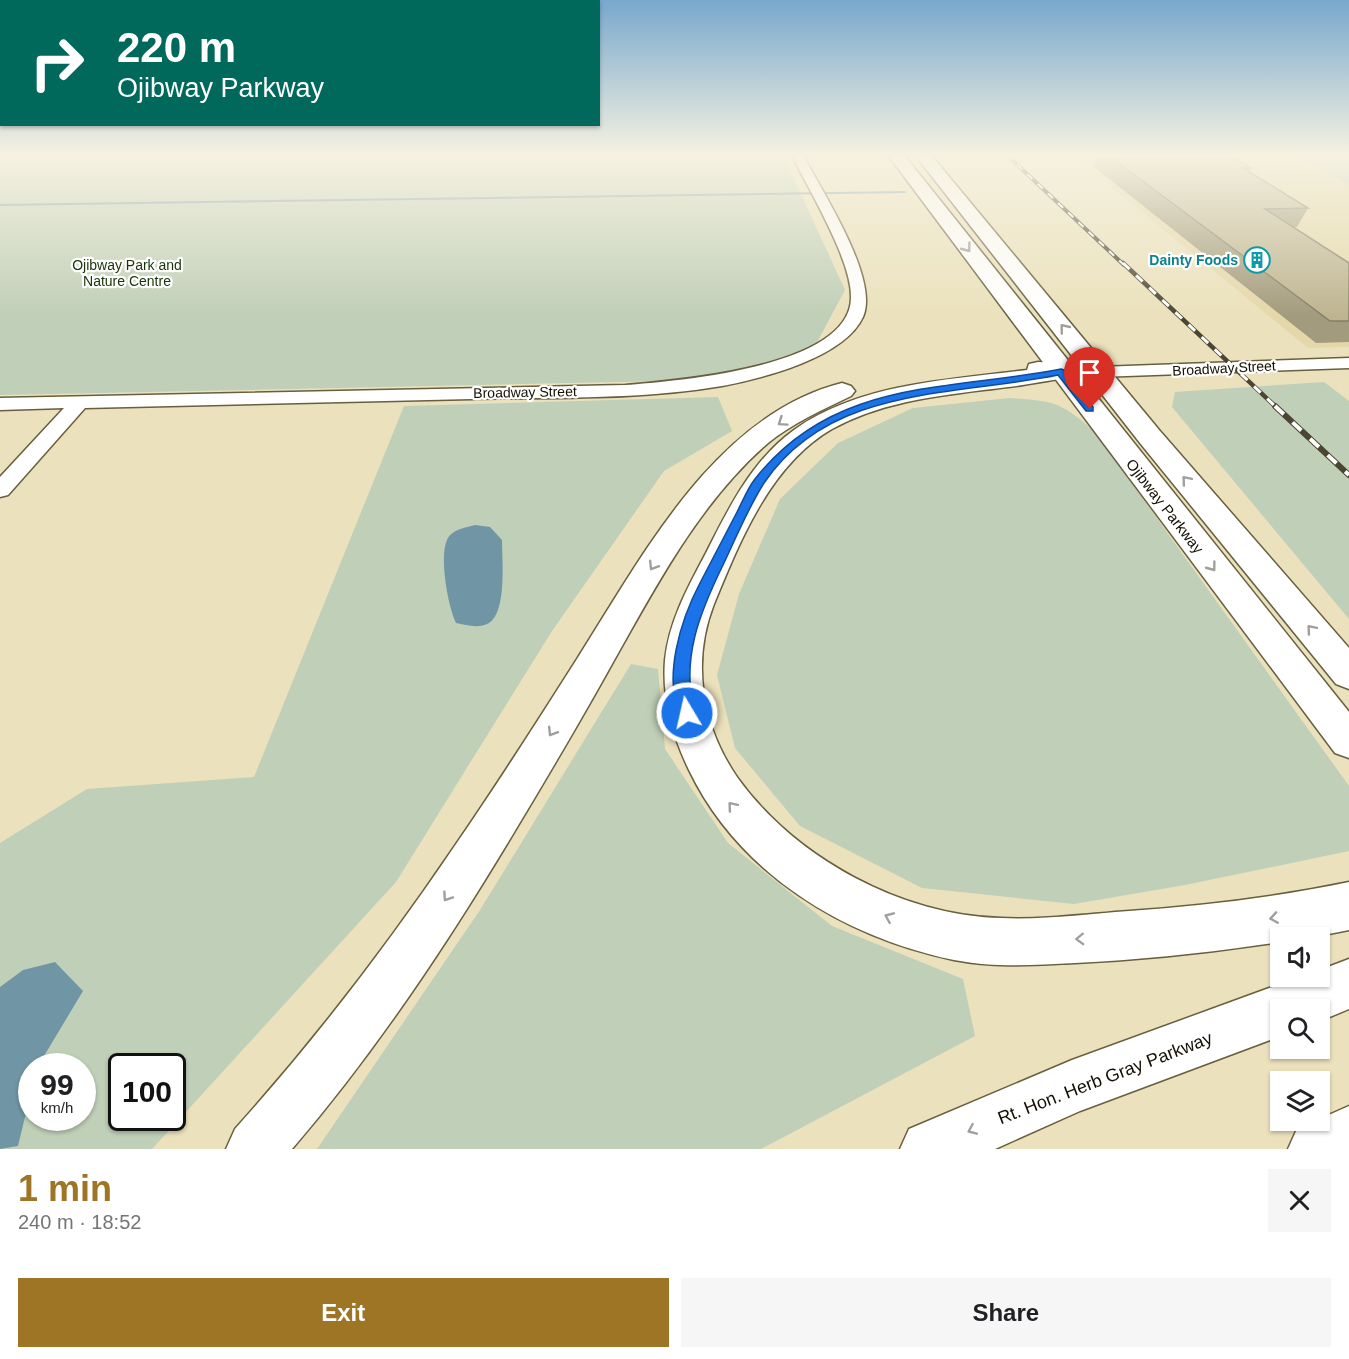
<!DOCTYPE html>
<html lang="en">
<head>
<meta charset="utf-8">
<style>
  :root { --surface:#fff; --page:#f6f6f6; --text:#202124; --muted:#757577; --accent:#9e7524 }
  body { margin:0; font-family:Helvetica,sans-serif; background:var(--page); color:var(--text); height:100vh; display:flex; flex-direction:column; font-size:22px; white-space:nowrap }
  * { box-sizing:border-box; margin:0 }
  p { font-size:20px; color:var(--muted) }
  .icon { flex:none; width:33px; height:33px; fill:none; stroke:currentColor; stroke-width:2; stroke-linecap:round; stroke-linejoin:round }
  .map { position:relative; height:1149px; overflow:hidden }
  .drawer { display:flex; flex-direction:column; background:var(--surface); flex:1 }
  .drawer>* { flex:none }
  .banner { position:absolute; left:0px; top:0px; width:600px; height:126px; box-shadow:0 2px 4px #0004; background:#00695c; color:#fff; overflow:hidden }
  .fabs { position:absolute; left:1270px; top:927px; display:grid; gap:12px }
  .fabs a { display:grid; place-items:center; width:60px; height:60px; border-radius:0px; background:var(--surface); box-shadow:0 2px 4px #0004; font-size:30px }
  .speed { position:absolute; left:18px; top:1053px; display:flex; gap:12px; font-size:30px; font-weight:700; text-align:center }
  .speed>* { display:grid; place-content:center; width:78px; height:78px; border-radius:50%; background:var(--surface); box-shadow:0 2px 4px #0004; line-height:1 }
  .speed small { font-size:15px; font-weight:400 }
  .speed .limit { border:3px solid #111; border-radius:9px; background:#fff; color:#111 }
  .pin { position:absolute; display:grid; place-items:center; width:51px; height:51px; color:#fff; margin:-62px -26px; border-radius:50% 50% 50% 0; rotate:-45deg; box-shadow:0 0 6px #0007 }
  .pin .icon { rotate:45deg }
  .me { position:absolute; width:66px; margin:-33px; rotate:351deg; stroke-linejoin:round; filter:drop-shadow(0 0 4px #0008) }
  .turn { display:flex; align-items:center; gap:21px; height:126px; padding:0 18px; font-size:27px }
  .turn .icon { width:78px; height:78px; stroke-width:2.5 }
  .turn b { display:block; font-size:42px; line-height:51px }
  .round { display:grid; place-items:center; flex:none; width:63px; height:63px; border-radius:0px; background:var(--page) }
  .summary { display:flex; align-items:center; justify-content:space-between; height:102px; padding:0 18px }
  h1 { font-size:36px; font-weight:800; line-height:45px; color:var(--accent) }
  .primary-button { display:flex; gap:12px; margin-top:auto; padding:12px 18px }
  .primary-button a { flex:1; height:69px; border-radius:0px; background:var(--accent); color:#fff; font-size:24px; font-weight:800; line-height:69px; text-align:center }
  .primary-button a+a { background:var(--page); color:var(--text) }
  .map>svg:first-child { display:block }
  .built { fill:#e4d8ab }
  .green { fill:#c0cfb8; fill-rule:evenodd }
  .water { fill:#7096a5 }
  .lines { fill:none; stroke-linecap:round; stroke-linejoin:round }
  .stream { fill:#7096a5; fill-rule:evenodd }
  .minor-casing { stroke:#685f3e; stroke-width:3 }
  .secondary-casing { stroke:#685f3e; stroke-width:3 }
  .motorway-casing { stroke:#685f3e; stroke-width:3 }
  .minor { fill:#fff; fill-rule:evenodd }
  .secondary { fill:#fff; fill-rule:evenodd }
  .motorway { fill:#fff; fill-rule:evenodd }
  .rail-far2-casing { stroke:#4b4533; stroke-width:4 }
  .rail-far1-casing { stroke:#4b4533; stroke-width:4.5 }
  .rail-casing { stroke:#4b4533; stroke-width:6 }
  .rail-far2 { stroke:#fff; stroke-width:2; stroke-dasharray:7; stroke-linecap:butt }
  .rail-far1 { stroke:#fff; stroke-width:3; stroke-dasharray:9; stroke-linecap:butt }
  .rail { stroke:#fff; stroke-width:4; stroke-dasharray:12; stroke-linecap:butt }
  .wall { fill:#a39b7d }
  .building { fill:#beb491; stroke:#857e66; stroke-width:1.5 }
  .oneway { stroke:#a19f9b }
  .route { fill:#1a73e8; stroke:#114b97; stroke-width:1.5 }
  .labels { text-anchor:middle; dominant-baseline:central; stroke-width:4.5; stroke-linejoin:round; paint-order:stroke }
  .far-culture-label { font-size:14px; font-weight:bold; fill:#0d838f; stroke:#fff; text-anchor:end }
  .far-park-label { font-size:14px; fill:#183305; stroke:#fff }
  .far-street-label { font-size:14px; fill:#141004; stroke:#fff }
  .street-label { font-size:15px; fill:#141004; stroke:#fff }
  .near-street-label { font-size:18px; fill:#141004; stroke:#fff }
</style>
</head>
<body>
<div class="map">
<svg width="1349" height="1149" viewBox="0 0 1349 1149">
  <rect width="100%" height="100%" fill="#ebe1bc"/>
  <polygon class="built" points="1072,155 1295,155 1349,185 1349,347 1308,348"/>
  <g class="green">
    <polygon points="0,155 783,155 845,290 815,346 716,380 0,395"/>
    <polygon points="1295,155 1349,155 1349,185"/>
    <polygon points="1324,382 1349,401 1349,619 1172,407 1175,392"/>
    <path d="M718 397 732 431 664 471 552 631 396 882 152 1149H0V843L87 789 254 777 404 406ZM32 1066H82V1118H32ZM122 1066H172V1118H122Z"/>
    <path d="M1010 398C1055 401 1061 402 1095 432L1349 786V851L1185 885 1074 904 922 888 800 826 735 748 717 675 739 594 780 499 838 443 913 408Z"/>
    <polygon points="631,664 658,669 665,749 728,843 832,926 963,979 975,1036 761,1149 317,1149 480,910"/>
  </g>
  <g class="water">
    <path d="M475 525 490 527 502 540C502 559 507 612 489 623 479 629 466 625 456 623 448 606 439 557 447 540 452 529 465 528 475 525Z"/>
    <polygon points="55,962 83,991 38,1066 32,1066 31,1092 18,1146 0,1149 0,987 23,970"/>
  </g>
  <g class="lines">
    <polygon class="stream" points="905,191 906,193 0,206 0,204"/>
    <g class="minor-casing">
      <g id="minor">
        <path d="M792 155H803C821 190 880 279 863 317 844 358 763 378 722 386 640 400 555 397 472 399 343 402 214 405 85 408L8 495 0 497V477L64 408 0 410V398L625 385C674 381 850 368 851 298 852 260 809 191 792 155Z"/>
        <polygon points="1349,358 1349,368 1099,377 1090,372 1099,367"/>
      </g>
    </g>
    <g class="secondary-casing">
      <g id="secondary">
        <polygon points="888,155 904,155 1349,712 1349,758 1335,753"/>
        <polygon points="918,155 931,155 1160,431 1349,648 1349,689 1336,684 1140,443 919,160"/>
      </g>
    </g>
    <g class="motorway-casing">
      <g id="motorway">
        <path d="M1038 362 1099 365 1108 367 1111 372 1108 377C1094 381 1081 376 1068 378 1048 380 1028 385 1008 387 948 395 886 399 832 429 770 465 740 541 714 604 691 663 702 726 737 777 795 858 901 915 1001 918 1043 920 1087 914 1129 911 1203 906 1277 897 1349 882V930L1309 938H1281V942L1259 945C1198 954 1136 960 1075 963 1033 965 996 968 954 960 844 937 739 874 689 770 672 735 662 699 665 660 669 621 688 587 706 553 728 509 753 459 794 430 860 383 949 380 1027 370L1029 364Z"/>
        <path d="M842 383 851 386 855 391 851 396C822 410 793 423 768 443 699 503 656 586 612 664 581 720 549 774 516 829 449 941 377 1050 292 1149H226L235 1129C315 1040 387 946 454 847 497 785 537 722 577 659 642 557 715 415 842 383Z"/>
        <polygon points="1349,959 1349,1009 1320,1021 1320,1010 1281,1010 1281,1036 1080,1111 995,1149 900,1149 909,1129 1072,1060 1302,976 1320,976 1320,970"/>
        <polygon points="1349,1106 1349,1149 1288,1149 1297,1129"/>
      </g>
    </g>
    <use href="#minor" class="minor"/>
    <use href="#secondary" class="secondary"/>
    <use href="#motorway" class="motorway"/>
    <g class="rail-far2-casing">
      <polyline id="rail-far2" points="1007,155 1124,265"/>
    </g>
    <g class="rail-far1-casing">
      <polyline id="rail-far1" points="1123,263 1276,407"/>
    </g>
    <g class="rail-casing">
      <polyline id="rail" points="1275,406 1349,475"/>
    </g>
    <use href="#rail-far2" class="rail-far2"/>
    <use href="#rail-far1" class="rail-far1"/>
    <use href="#rail" class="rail"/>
  </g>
  <polygon class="wall" points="1097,155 1230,155 1251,168 1249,172 1308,208 1297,227 1294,227 1349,263 1349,342 1316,343 1093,166"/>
  <polygon class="building" points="1108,155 1230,155 1251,168 1243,168 1308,208 1265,209 1349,263 1349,321 1330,321"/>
  <defs><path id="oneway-chevron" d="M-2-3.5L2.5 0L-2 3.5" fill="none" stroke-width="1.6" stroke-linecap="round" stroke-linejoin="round" transform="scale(1.5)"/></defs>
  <g class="oneway">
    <use href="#oneway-chevron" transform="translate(967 248) rotate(53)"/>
    <use href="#oneway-chevron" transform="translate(1064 328) rotate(-129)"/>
    <use href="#oneway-chevron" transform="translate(782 422) rotate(146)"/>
    <use href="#oneway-chevron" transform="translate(1186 480) rotate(-130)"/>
    <use href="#oneway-chevron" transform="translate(653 566) rotate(122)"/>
    <use href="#oneway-chevron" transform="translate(1212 567) rotate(53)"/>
    <use href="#oneway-chevron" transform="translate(1311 629) rotate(-130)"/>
    <use href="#oneway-chevron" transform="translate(552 732) rotate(122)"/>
    <use href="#oneway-chevron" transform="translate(732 806) rotate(-130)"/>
    <use href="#oneway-chevron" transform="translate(447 897) rotate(124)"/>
    <use href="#oneway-chevron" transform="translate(889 917) rotate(-157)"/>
    <use href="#oneway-chevron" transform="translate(1274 918) rotate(171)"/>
    <use href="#oneway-chevron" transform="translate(1080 939) rotate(178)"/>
    <use href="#oneway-chevron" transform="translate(972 1130) rotate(157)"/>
  </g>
  <linearGradient id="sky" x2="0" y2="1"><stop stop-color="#78a8cd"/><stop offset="0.49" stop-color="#f6f2e1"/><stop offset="1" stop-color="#f6f2e1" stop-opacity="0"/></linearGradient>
  <rect width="1349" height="316" fill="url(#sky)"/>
  <path class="route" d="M1061 369 1064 370 1093 407V411H1086L1058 375C956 396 830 385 764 483 748 508 736 538 723 565 700 612 680 660 695 713L693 718H681C662 678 681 619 700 583 712 560 724 537 736 514 742 503 747 489 755 479 834 378 948 391 1061 369Z"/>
  <defs>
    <g id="building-ring" transform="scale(1.35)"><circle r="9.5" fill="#fff" stroke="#0f9aa8" stroke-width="1.5"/><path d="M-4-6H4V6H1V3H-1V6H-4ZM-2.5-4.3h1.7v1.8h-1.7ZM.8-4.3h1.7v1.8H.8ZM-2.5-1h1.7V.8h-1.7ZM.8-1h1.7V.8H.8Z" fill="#0f9aa8"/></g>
  </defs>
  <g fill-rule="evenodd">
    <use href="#building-ring" x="1257" y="260"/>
  </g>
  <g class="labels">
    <g class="far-culture-label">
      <text x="1238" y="260">Dainty Foods</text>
    </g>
    <g class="far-park-label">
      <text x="127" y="265">Ojibway Park and<tspan x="127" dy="16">Nature Centre</tspan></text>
    </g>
    <g class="far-street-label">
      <text transform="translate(1224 368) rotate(-3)">Broadway Street</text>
      <text transform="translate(525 392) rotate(-1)">Broadway Street</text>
    </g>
    <g class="street-label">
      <text transform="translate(1165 506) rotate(52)">Ojibway Parkway</text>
    </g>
    <g class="near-street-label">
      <text transform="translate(1105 1078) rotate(-21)">Rt. Hon. Herb Gray Parkway</text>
    </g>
  </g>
</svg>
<div class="fabs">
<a><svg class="icon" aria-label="sound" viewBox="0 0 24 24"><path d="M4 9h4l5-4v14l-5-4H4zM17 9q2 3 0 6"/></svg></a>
<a><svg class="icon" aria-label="search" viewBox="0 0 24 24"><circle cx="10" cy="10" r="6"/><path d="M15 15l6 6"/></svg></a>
<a><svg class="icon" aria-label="layers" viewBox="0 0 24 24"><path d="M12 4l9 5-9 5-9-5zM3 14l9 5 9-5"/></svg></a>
</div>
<div class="speed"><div>99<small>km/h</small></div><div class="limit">100</div></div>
<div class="pin" style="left:1090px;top:409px;background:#d93025"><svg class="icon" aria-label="arrive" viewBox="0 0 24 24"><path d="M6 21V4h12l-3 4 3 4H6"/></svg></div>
<svg class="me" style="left:687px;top:713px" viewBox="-20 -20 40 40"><circle r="17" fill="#1a73e8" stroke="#fff" stroke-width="3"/><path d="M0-11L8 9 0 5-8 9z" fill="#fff"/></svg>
<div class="banner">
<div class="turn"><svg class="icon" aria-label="right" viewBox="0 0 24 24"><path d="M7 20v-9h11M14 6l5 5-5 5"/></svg><div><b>220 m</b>Ojibway Parkway</div></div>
</div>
</div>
<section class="drawer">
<div class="summary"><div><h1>1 min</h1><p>240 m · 18:52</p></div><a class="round"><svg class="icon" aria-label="close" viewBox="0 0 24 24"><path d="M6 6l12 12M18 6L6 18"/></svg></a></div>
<div class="primary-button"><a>Exit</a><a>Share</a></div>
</section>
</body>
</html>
